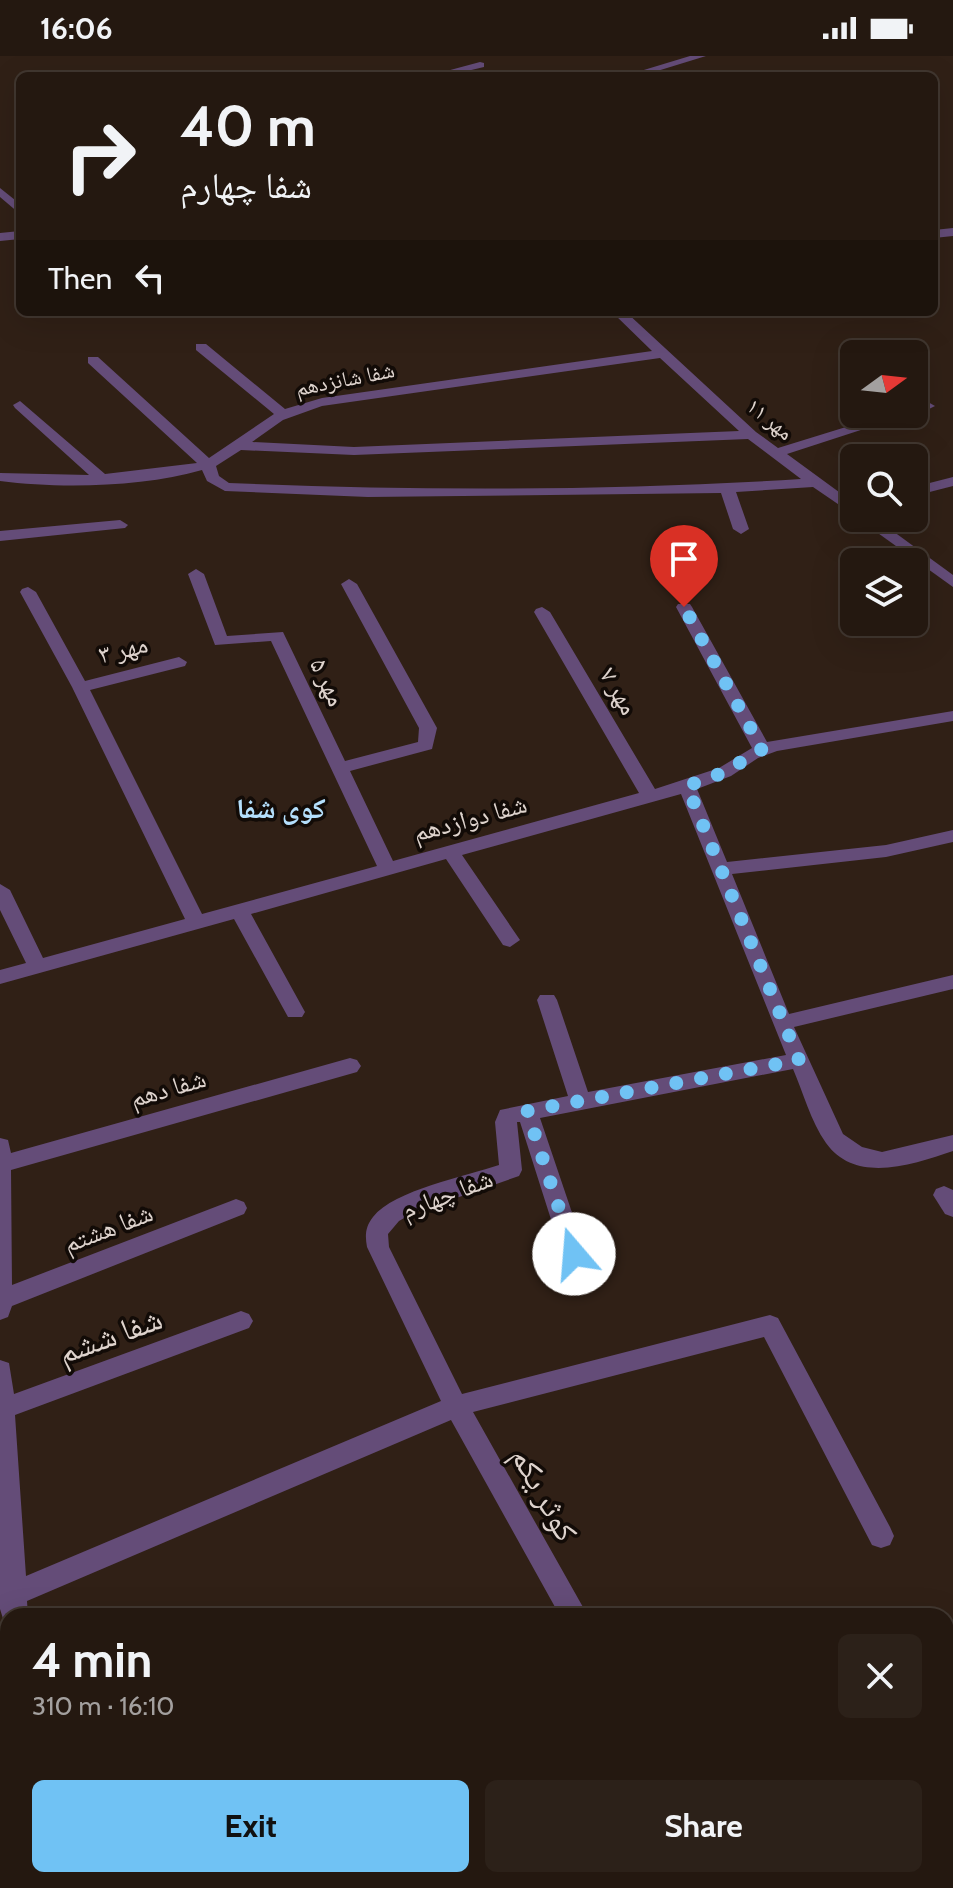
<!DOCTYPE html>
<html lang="en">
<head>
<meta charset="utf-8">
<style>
  :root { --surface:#241810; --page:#2c2119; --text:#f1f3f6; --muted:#a3a09f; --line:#413730; --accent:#70c2f4 }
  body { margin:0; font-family:Cabin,"Noto Naskh Arabic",sans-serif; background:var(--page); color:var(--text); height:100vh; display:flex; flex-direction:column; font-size:30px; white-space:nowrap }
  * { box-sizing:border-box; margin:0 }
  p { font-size:26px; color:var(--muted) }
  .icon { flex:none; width:44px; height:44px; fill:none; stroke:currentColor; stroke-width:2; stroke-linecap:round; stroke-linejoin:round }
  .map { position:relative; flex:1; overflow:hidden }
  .details { position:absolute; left:0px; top:1552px; width:954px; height:280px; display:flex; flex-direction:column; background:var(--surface); border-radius:24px 24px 0 0; box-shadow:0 8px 32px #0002,0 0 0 2px var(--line) }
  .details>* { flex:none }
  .guide { position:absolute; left:16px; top:16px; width:922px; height:244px; border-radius:12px; box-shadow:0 8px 32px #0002,0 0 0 2px var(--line); background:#241810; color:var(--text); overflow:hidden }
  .needle { width:52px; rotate:75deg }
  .controls { position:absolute; left:840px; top:284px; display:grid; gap:16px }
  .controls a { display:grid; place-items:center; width:88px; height:88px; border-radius:12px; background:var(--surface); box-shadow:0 8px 32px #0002,0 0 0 2px var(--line); font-size:40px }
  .pin { position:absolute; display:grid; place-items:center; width:68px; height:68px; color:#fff; margin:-82px -34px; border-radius:50% 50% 50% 0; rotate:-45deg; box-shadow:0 0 8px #0007 }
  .pin .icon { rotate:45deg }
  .me { position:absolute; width:88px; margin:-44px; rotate:342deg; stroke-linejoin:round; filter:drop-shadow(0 0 6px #0008) }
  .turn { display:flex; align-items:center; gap:28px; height:168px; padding:0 32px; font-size:36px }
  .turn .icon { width:104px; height:104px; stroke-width:2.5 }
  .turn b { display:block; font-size:56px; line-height:68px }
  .then { display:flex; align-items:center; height:76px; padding:0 32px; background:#0003; gap:16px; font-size:30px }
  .round { display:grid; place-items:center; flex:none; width:84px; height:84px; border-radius:12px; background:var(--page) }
  .summary { display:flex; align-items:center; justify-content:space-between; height:136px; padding:0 32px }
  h1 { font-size:48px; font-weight:800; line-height:60px }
  .button { display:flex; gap:16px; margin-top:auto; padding:16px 32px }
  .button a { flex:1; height:92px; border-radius:12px; background:var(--accent); color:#111; font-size:32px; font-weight:800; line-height:92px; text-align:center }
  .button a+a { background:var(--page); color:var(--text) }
  .status { display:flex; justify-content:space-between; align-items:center; height:56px; padding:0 40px; background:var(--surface); direction:ltr }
  .status svg { height:22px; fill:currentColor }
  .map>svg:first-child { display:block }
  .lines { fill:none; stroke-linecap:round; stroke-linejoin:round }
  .street { fill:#644c78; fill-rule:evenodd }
  .route { stroke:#70c2f4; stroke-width:14; stroke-dasharray:0 25.2 }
  .labels { text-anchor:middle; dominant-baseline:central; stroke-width:7; stroke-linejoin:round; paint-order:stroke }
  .far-street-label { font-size:22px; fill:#ded3cd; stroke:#120b07 }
  .street-label { font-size:26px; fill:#ded3cd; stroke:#120b07 }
  .neighbourhood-label { font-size:28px; font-weight:bold; fill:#b4dffc; stroke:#120b07 }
  .near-street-label { font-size:32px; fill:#ded3cd; stroke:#120b07 }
</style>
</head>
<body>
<div class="status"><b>16:06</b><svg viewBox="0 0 49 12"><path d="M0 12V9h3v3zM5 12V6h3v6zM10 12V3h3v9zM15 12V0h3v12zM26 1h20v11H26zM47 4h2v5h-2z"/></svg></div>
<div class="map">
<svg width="953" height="1832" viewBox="0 0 953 1832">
  <rect width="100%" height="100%" fill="#302016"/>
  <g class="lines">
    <g class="street">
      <polygon points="690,0 706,0 641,20 624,20"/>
      <polygon points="480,6 484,7 484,11 446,20 428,20"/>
      <polygon points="0,132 20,148 20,158 0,141"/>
      <polygon points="953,172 953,180 934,182 934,174"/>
      <polygon points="20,175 20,183 0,185 0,177"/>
      <path d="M612 256H626L756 376 778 392 888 358H914V350L928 346 935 350 919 358H910L787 398 854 447V459L813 431 736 436 749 473 741 478 733 473 721 437 368 441 225 435 207 425 202 414C143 431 61 433 0 425V417L89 419 15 352 13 349 20 345 105 418 197 407 88 307V301H98L209 402 274 358 196 294V288H206L285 353 322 342 652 295ZM660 302 739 375 354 391 252 386 283 364 322 350ZM748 383 801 423C611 435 419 435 229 427L219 420 216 410 241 394 354 399Z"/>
      <polygon points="953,421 953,430 914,440 914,431"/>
      <polygon points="857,462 875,462 953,519 953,531"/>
      <polygon points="120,464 128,469 125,472 0,485 0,475"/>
      <path d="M196 513 204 518 227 580 283 576 345 705 418 686 419 672 341 528 349 523 357 528 437 672 432 693 350 715 393 805 639 737 534 556 536 553 542 551 550 556 655 733 719 712 752 692 676 551 678 548H690L692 551 767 686 953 655V665L777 695 758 702 731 720 697 733 727 806 886 789 953 774V786L886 801 732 818 789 958 953 919V933L794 971 843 1078 862 1091 882 1096 953 1079V1095C914 1108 856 1129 826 1087 811 1066 803 1036 793 1013L540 1062 586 1198 582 1205 574 1207 566 1205 562 1198 520 1066H517L522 1114 519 1120 413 1157 399 1165 388 1178 389 1191 462 1338 770 1259 778 1262 890 1471 894 1480 890 1489 881 1492 872 1489 764 1281 473 1356 588 1560H560L451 1364 27 1545 28 1560H8V1570L5 1569 0 1553V1304L9 1307 14 1338 241 1255 249 1258 253 1265 249 1272 15 1359 26 1520 441 1345 367 1191C365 1180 365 1171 373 1161 394 1134 467 1120 499 1109L495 1066 500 1054 568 1040 537 944 540 939H554L557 944 588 1036 786 999 681 738 462 799 520 884 510 891 503 889 446 803 251 858 305 956 302 961H288L234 863 0 928V914L26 907 0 854V828L10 834 43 902 185 863 72 631 20 536 22 533 28 531 36 536 85 625 179 601 187 606 185 610 90 634 202 858 377 810 271 585 215 589 188 518Z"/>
      <polygon points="350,1002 357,1004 361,1010 357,1016 11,1114 12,1229 236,1143 244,1146 247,1152 244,1158 12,1250 8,1261 0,1264 0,1082 8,1084 11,1097"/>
      <polygon points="944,1130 953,1134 953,1161 945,1158 933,1139 936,1133"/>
      <polygon points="953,1645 953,1675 946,1678 946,1648"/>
      <polygon points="13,1824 43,1824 44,1832 14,1832"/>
      <polygon points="564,1824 632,1824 629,1832 561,1832"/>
    </g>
  </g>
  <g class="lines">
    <polyline class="route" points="574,1198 527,1055 799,1004 687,730 725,716 762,693 684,551"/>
  </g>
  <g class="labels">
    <g class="far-street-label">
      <text transform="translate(345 323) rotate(-11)">شفا شانزدهم</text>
      <text transform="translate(770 363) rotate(39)">مهر ۱۱</text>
    </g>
    <g class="street-label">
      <text transform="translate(123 593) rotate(-14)">مهر ۳</text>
      <text transform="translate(328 626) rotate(65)">مهر ۵</text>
      <text transform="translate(619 635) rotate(60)">مهر ۷</text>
      <text transform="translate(470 762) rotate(-15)">شفا دوازدهم</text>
      <text transform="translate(168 1032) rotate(-16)">شفا دهم</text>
      <text transform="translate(447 1138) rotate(-21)">شفا چهارم</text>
      <text transform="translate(108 1172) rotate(-21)">شفا هشتم</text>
    </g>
    <g class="neighbourhood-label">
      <text x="281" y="752">کوی شفا</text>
    </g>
    <g class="near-street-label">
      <text transform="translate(110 1279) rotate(-20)">شفا ششم</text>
      <text transform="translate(545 1438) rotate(61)">کوثر یکم</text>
    </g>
  </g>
</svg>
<div class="controls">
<a><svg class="needle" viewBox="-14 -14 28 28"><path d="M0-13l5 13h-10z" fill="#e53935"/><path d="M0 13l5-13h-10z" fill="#a3a09f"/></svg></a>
<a><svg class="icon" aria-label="search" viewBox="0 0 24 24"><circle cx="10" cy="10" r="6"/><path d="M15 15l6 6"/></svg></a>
<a><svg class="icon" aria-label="layers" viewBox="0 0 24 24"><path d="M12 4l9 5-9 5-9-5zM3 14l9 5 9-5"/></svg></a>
</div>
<div class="pin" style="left:684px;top:551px;background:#d93025"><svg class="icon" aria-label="arrive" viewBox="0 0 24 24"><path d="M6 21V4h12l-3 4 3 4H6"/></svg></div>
<svg class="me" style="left:574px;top:1198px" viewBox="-20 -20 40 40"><circle r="19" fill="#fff"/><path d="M0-13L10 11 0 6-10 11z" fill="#70c2f4"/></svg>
<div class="guide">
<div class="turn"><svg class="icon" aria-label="right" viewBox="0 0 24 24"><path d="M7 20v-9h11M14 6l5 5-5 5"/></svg><div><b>40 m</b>شفا چهارم</div></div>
<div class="then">Then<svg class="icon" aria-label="left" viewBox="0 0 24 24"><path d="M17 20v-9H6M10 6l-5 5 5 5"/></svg></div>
</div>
<section class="details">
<div class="summary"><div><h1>4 min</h1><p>310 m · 16:10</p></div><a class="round"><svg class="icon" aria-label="close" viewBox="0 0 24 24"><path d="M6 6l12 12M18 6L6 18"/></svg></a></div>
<div class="button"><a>Exit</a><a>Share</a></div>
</section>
</div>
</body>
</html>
